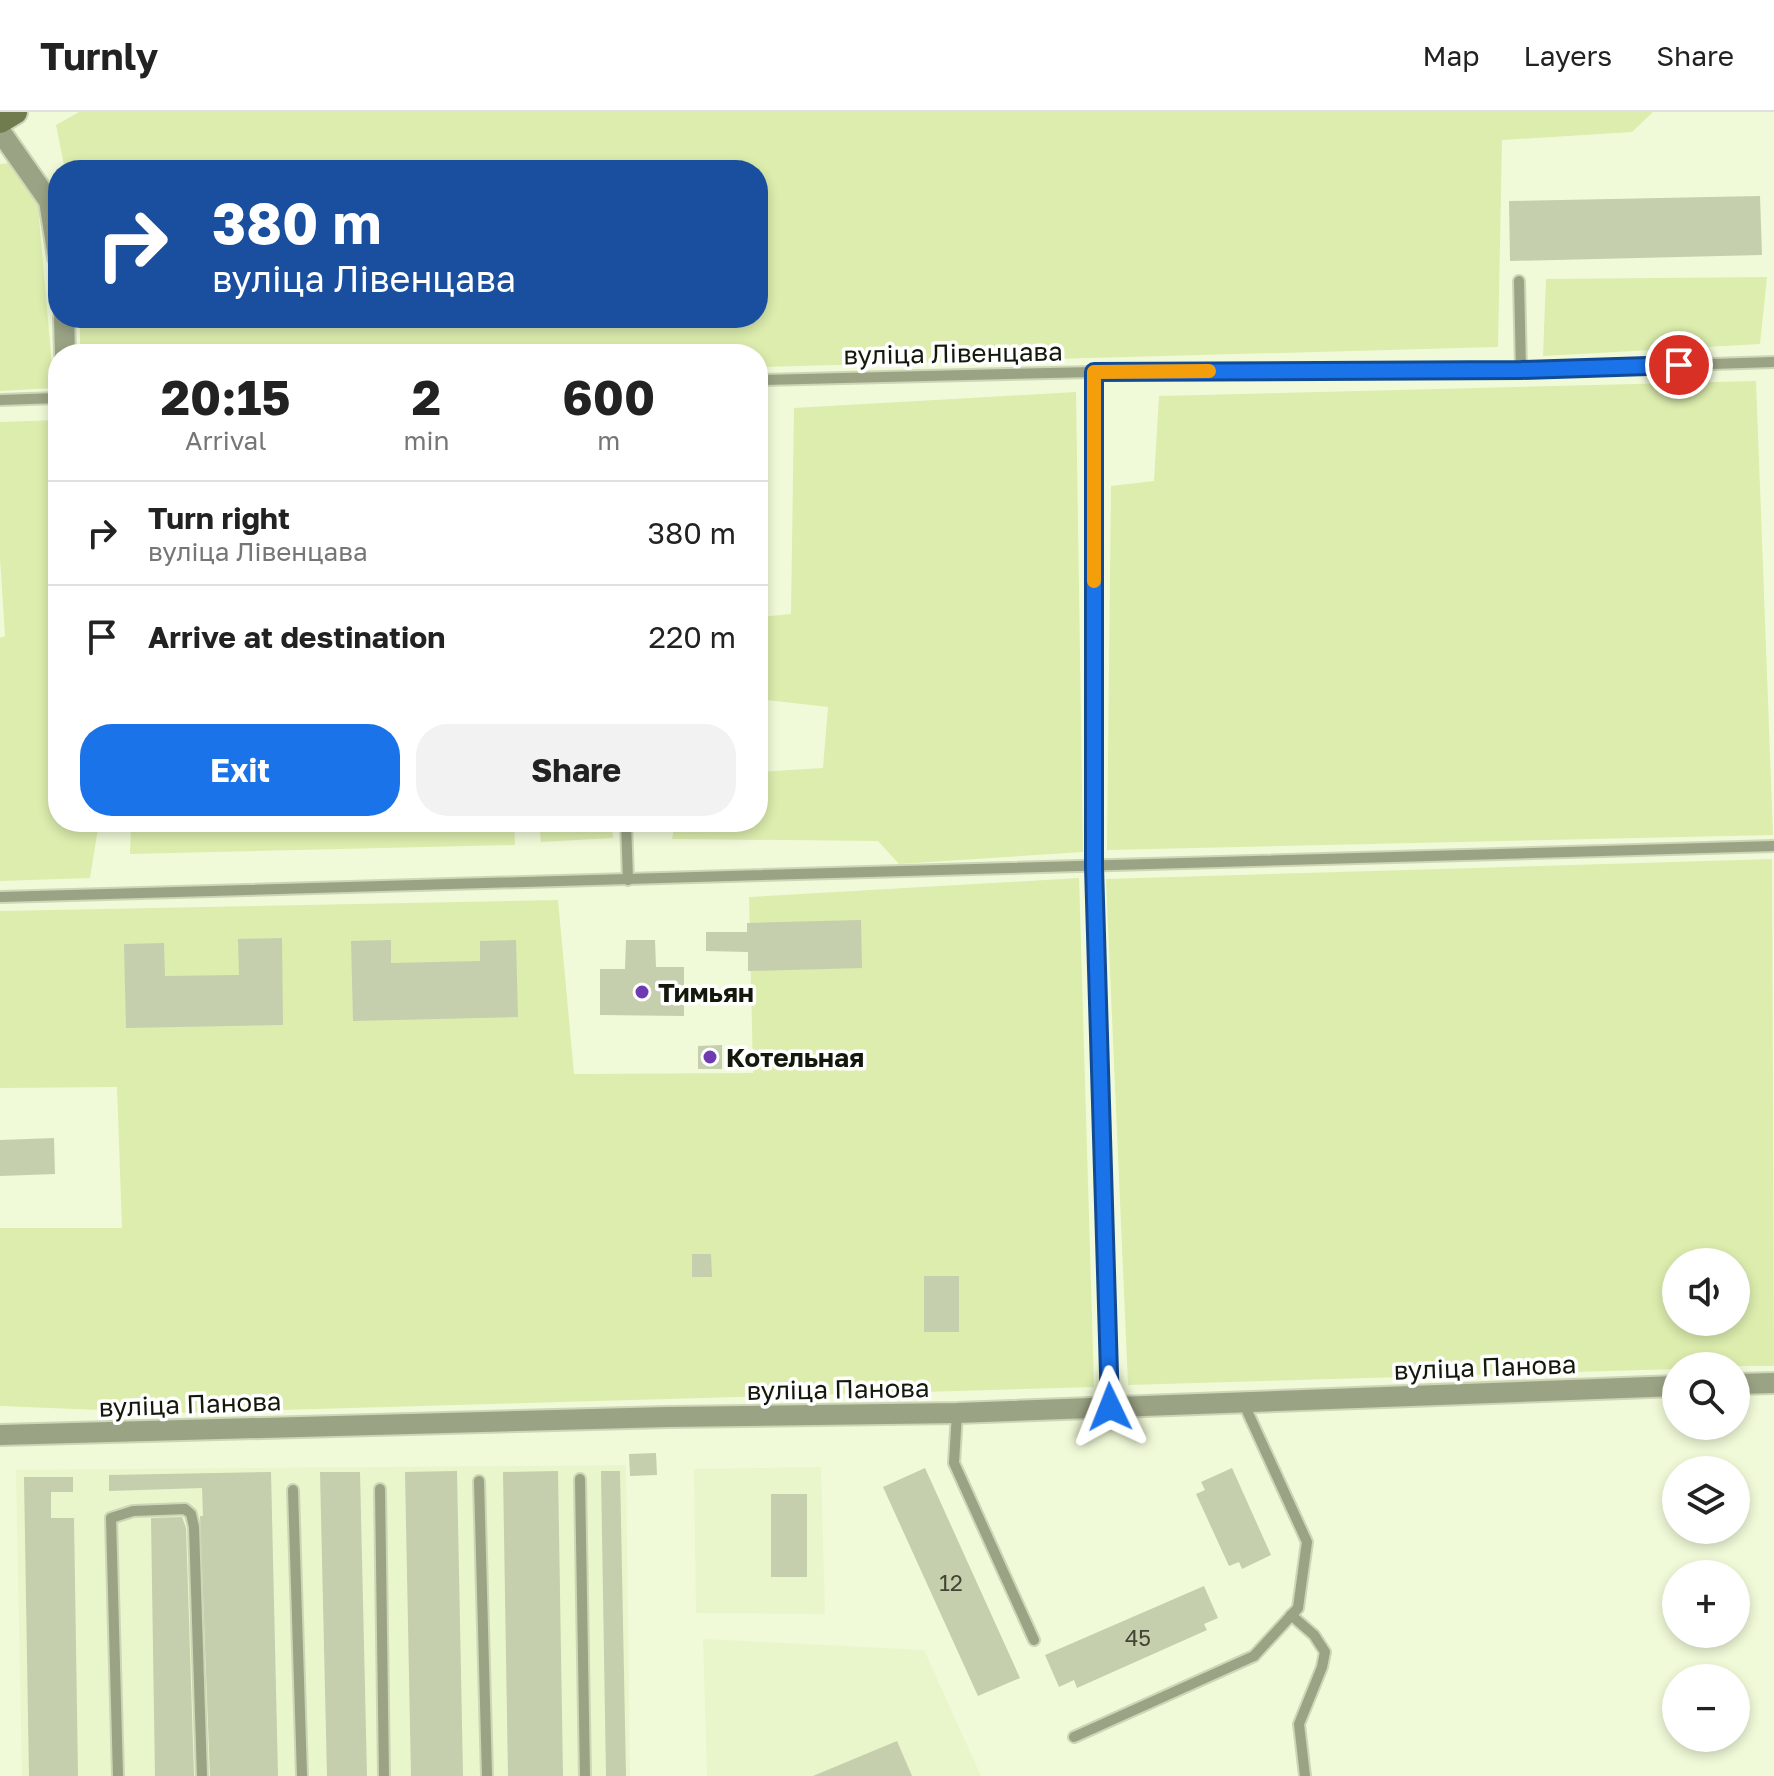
<!DOCTYPE html>
<html lang="en">
<head>
<meta charset="utf-8">
<style>
  :root { --surface:#fff; --page:#f2f2f2; --text:#222; --muted:#767676; --line:#e0e0e0; --accent:#1a73e8 }
  body { margin:0; font-family:"Golos Text",sans-serif; background:var(--page); color:var(--text); height:100vh; display:flex; flex-direction:column; font-size:30px; white-space:nowrap }
  * { box-sizing:border-box; margin:0 }
  p { font-size:26px; color:var(--muted) }
  .icon { flex:none; width:44px; height:44px; fill:none; stroke:currentColor; stroke-width:2; stroke-linecap:round; stroke-linejoin:round }
  .map { position:relative; flex:1; overflow:hidden }
  .drawer { position:absolute; left:48px; top:232px; width:720px; height:488px; display:flex; flex-direction:column; background:var(--surface); border-radius:32px; box-shadow:0 4px 12px #0003 }
  .drawer>* { flex:none }
  .hud { position:absolute; left:48px; top:48px; width:720px; height:168px; border-radius:32px; box-shadow:0 4px 12px #0003; background:#1a4fa0; color:#fff; overflow:hidden }
  .buttons { position:absolute; left:1662px; top:1136px; display:grid; gap:16px }
  .buttons a { display:grid; place-items:center; width:88px; height:88px; border-radius:50%; background:var(--surface); box-shadow:0 4px 12px #0003; font-size:40px }
  .pin { position:absolute; display:grid; place-items:center; width:68px; height:68px; color:#fff; margin:-34px; border:4px solid #fff; border-radius:50%; box-shadow:0 2px 8px #0007 }
  .me { position:absolute; width:88px; margin:-44px; rotate:358deg; stroke-linejoin:round; filter:drop-shadow(0 0 6px #0008) }
  .turn { display:flex; align-items:center; gap:28px; height:168px; padding:0 32px; font-size:36px }
  .turn .icon { width:104px; height:104px; stroke-width:2.5 }
  .turn b { display:block; font-size:56px; line-height:68px }
  .eta { display:flex; justify-content:space-evenly; align-items:center; height:136px; text-align:center }
  .eta b { font-size:48px; font-weight:700; line-height:56px }
  .action { display:flex; gap:16px; margin-top:auto; padding:16px 32px }
  .action a { flex:1; height:92px; border-radius:32px; background:var(--accent); color:#fff; font-size:32px; font-weight:700; line-height:92px; text-align:center }
  .action a+a { background:var(--page); color:var(--text) }
  ul { padding:0; list-style:none }
  li { display:flex; align-items:center; gap:24px; height:104px; padding:0 32px; border-top:2px solid var(--line) }
  li div { flex:1 }
  li b { display:block; font-size:30px }
  li em { font-style:normal }
  header { display:flex; align-items:center; gap:48px; box-sizing:border-box; height:112px; padding:0 40px; background:var(--surface); border-bottom:2px solid var(--line) }
  header strong { font-size:38px }
  nav { display:flex; gap:44px; margin-inline-start:auto; font-size:28px }
  .map>svg:first-child { display:block }
  .built { fill:#e9f5ca }
  .green { fill:#dcedae; fill-rule:evenodd }
  .building { fill:#c5cead }
  .lines { fill:none; stroke-linecap:round; stroke-linejoin:round }
  .lane-casing { stroke:#cdd6b7; stroke-width:14 }
  .street-casing { stroke:#cdd6b7; stroke-width:24 }
  .secondary-casing { stroke:#cdd6b7; stroke-width:28 }
  .lane { stroke:#9aa384; stroke-width:10 }
  .street { stroke:#9aa384; stroke-width:20 }
  .secondary { stroke:#707c4e; stroke-width:24 }
  .route-casing { stroke:#114b97; stroke-width:20 }
  .route { stroke:#1a73e8; stroke-width:14 }
  .slow { stroke:#f59e0b; stroke-width:14 }
  .poi-dot { fill:#703ab1; stroke:#fff; stroke-width:3 }
  .labels { text-anchor:middle; dominant-baseline:central; stroke-width:7; stroke-linejoin:round; paint-order:stroke }
  .number-label { font-size:22px; fill:#414634 }
  .street-label { font-size:26px; fill:#15190c; stroke:#fff }
  .poi-label { font-size:26px; font-weight:bold; fill:#15190c; stroke:#fff; text-anchor:start }
</style>
</head>
<body>
<header>
<strong>Turnly</strong>
<nav><a>Map</a><a>Layers</a><a>Share</a></nav>
</header>
<div class="map">
<svg width="1774" height="1664" viewBox="0 0 1774 1664">
  <rect width="100%" height="100%" fill="#f0fad8"/>
  <g class="built">
    <polygon points="626,1353 630,1664 22,1664 16,1358"/>
    <polygon points="821,1355 825,1502 696,1501 694,1357"/>
    <polygon points="703,1527 924,1538 981,1664 707,1664"/>
  </g>
  <g class="green">
    <polygon points="79,0 1653,0 1632,20 1502,28 1498,235 758,255 758,242 80,242 80,206 758,206 758,58 65,58 56,13"/>
    <polygon points="9,51 38,94 54,276 0,279 0,52"/>
    <polygon points="1767,165 1760,232 1543,244 1546,167"/>
    <polygon points="1756,269 1773,723 1107,738 1111,374 1154,369 1159,284"/>
    <polygon points="1076,280 1083,740 899,752 878,729 672,727 675,710 758,710 758,660 823,656 828,595 758,587 758,505 791,502 794,296"/>
    <polygon points="58,308 58,710 99,710 90,766 0,769 0,526 5,524 0,446 0,310"/>
    <polygon points="131,710 514,710 515,733 130,742"/>
    <polygon points="539,710 612,710 613,726 541,730"/>
    <path d="M1772 747 1774 1254H1676V1257L1128 1273 1106 767ZM1676 1150H1736V1210H1676Z"/>
    <polygon points="1079,766 1094,1275 175,1301 0,1294 0,1116 122,1116 117,975 0,976 0,799 558,788 574,962 753,961 749,785"/>
  </g>
  <g class="building">
    <polygon points="1760,84 1762,143 1510,149 1509,89"/>
    <polygon points="861,808 862,856 748,859 748,840 706,839 706,820 747,820 747,811"/>
    <polygon points="282,826 283,913 126,916 124,832 164,831 165,864 239,863 238,827"/>
    <polygon points="391,828 391,851 480,849 480,829 516,828 518,905 353,909 351,829"/>
    <polygon points="626,828 655,828 656,855 684,855 684,904 600,903 600,857 625,857"/>
    <polygon points="722,933 722,957 698,957 698,934"/>
    <polygon points="54,1026 55,1062 0,1064 0,1028"/>
    <polygon points="692,1142 711,1142 712,1165 692,1165"/>
    <rect x="924" y="1164" width="35" height="56"/>
    <polygon points="656,1341 657,1363 630,1364 629,1342"/>
    <polygon points="925,1356 1020,1566 978,1584 883,1375"/>
    <polygon points="1232,1356 1271,1443 1242,1457 1239,1450 1229,1454 1196,1382 1205,1378 1201,1370"/>
    <polygon points="457,1359 463,1664 411,1664 405,1360"/>
    <polygon points="558,1359 563,1664 508,1664 503,1360"/>
    <polygon points="601,1359 620,1359 626,1664 606,1664"/>
    <polygon points="271,1360 278,1664 210,1664 200,1404 203,1404 202,1376 109,1379 109,1363"/>
    <polygon points="320,1360 360,1360 367,1664 327,1664"/>
    <polygon points="24,1365 73,1365 73,1380 51,1380 51,1406 74,1406 78,1664 29,1664"/>
    <rect x="771" y="1382" width="36" height="83"/>
    <polygon points="182,1405 186,1416 194,1664 155,1664 151,1406"/>
    <polygon points="1204,1474 1218,1506 1204,1512 1207,1518 1077,1576 1074,1568 1059,1575 1045,1543"/>
    <polygon points="897,1629 912,1664 813,1664"/>
  </g>
  <g class="lines">
    <g class="lane-casing">
      <g id="lane">
        <polyline points="1519,169 1521,258"/>
        <polyline points="1094,260 1094,755 1110,1295"/>
        <polyline points="758,268 1094,260 1521,258 1774,250"/>
        <polyline points="0,288 58,286"/>
        <polyline points="626,710 628,768"/>
        <polyline points="0,785 1774,734"/>
        <polyline points="957,1301 954,1351 1034,1528"/>
        <polyline points="580,1367 585,1664"/>
        <polyline points="479,1369 487,1664"/>
        <polyline points="380,1377 384,1664"/>
        <polyline points="293,1378 302,1664"/>
        <polyline points="1291,1503 1314,1523 1325,1540 1322,1555 1299,1612 1305,1664"/>
        <polyline points="1074,1625 1254,1544 1298,1496 1307,1430 1243,1290"/>
        <polyline points="118,1664 111,1406 133,1399 185,1397 191,1402 194,1415 202,1664"/>
      </g>
    </g>
    <g class="street-casing">
      <g id="street">
        <polyline points="0,19 49,89 58,145"/>
        <polyline points="64,206 65,242"/>
        <polyline points="1736,1272 1774,1271"/>
        <polyline points="0,1323 667,1305 957,1301 1676,1274"/>
      </g>
    </g>
    <g class="secondary-casing">
      <polyline id="secondary" points="0,9 15,0"/>
    </g>
    <use href="#lane" class="lane"/>
    <use href="#street" class="street"/>
    <use href="#secondary" class="secondary"/>
  </g>
  <g class="lines">
    <g class="route-casing">
      <polyline id="route" points="1110,1295 1094,755 1094,260 1521,258 1679,253"/>
    </g>
    <use href="#route" class="route"/>
    <polyline class="slow" points="1094,469 1094,260 1209,259"/>
  </g>
  <g class="poi-dot">
    <circle cx="642" cy="880" r="8"/>
    <circle cx="710" cy="945" r="8"/>
  </g>
  <g class="labels">
    <g class="number-label">
      <text x="951" y="1470">12</text>
      <text x="1138" y="1525">45</text>
    </g>
    <g class="street-label">
      <text transform="translate(953 241) rotate(-1)">вуліца Лівенцава</text>
      <text transform="translate(1485 1255) rotate(-2)">вуліца Панова</text>
      <text transform="translate(838 1277) rotate(-1)">вуліца Панова</text>
      <text transform="translate(190 1292) rotate(-2)">вуліца Панова</text>
    </g>
    <g class="poi-label">
      <text x="658" y="880">Тимьян</text>
      <text x="726" y="945">Котельная</text>
    </g>
  </g>
</svg>
<div class="buttons">
<a><svg class="icon" aria-label="sound" viewBox="0 0 24 24"><path d="M4 9h4l5-4v14l-5-4H4zM17 9q2 3 0 6"/></svg></a>
<a><svg class="icon" aria-label="search" viewBox="0 0 24 24"><circle cx="10" cy="10" r="6"/><path d="M15 15l6 6"/></svg></a>
<a><svg class="icon" aria-label="layers" viewBox="0 0 24 24"><path d="M12 4l9 5-9 5-9-5zM3 14l9 5 9-5"/></svg></a>
<a>+</a>
<a>−</a>
</div>
<div class="pin" style="left:1679px;top:253px;background:#d93025"><svg class="icon" aria-label="arrive" viewBox="0 0 24 24"><path d="M6 21V4h12l-3 4 3 4H6"/></svg></div>
<svg class="me" style="left:1110px;top:1295px" viewBox="-20 -20 40 40"><path d="M0-17L14 15 0 8-14 15z" fill="#1a73e8" stroke="#fff" stroke-width="4"/></svg>
<div class="hud">
<div class="turn"><svg class="icon" aria-label="right" viewBox="0 0 24 24"><path d="M7 20v-9h11M14 6l5 5-5 5"/></svg><div><b>380 m</b>вуліца Лівенцава</div></div>
</div>
<section class="drawer">
<div class="eta">
<div><b>20:15</b><p>Arrival</p></div>
<div><b>2</b><p>min</p></div>
<div><b>600</b><p>m</p></div>
</div>
<ul>
<li><svg class="icon" aria-label="right" viewBox="0 0 24 24"><path d="M7 20v-9h11M14 6l5 5-5 5"/></svg><div><b>Turn right</b><p>вуліца Лівенцава</p></div><em>380 m</em></li>
<li><svg class="icon" aria-label="arrive" viewBox="0 0 24 24"><path d="M6 21V4h12l-3 4 3 4H6"/></svg><div><b>Arrive at destination</b></div><em>220 m</em></li>
</ul>
<div class="action"><a>Exit</a><a>Share</a></div>
</section>
</div>
</body>
</html>
